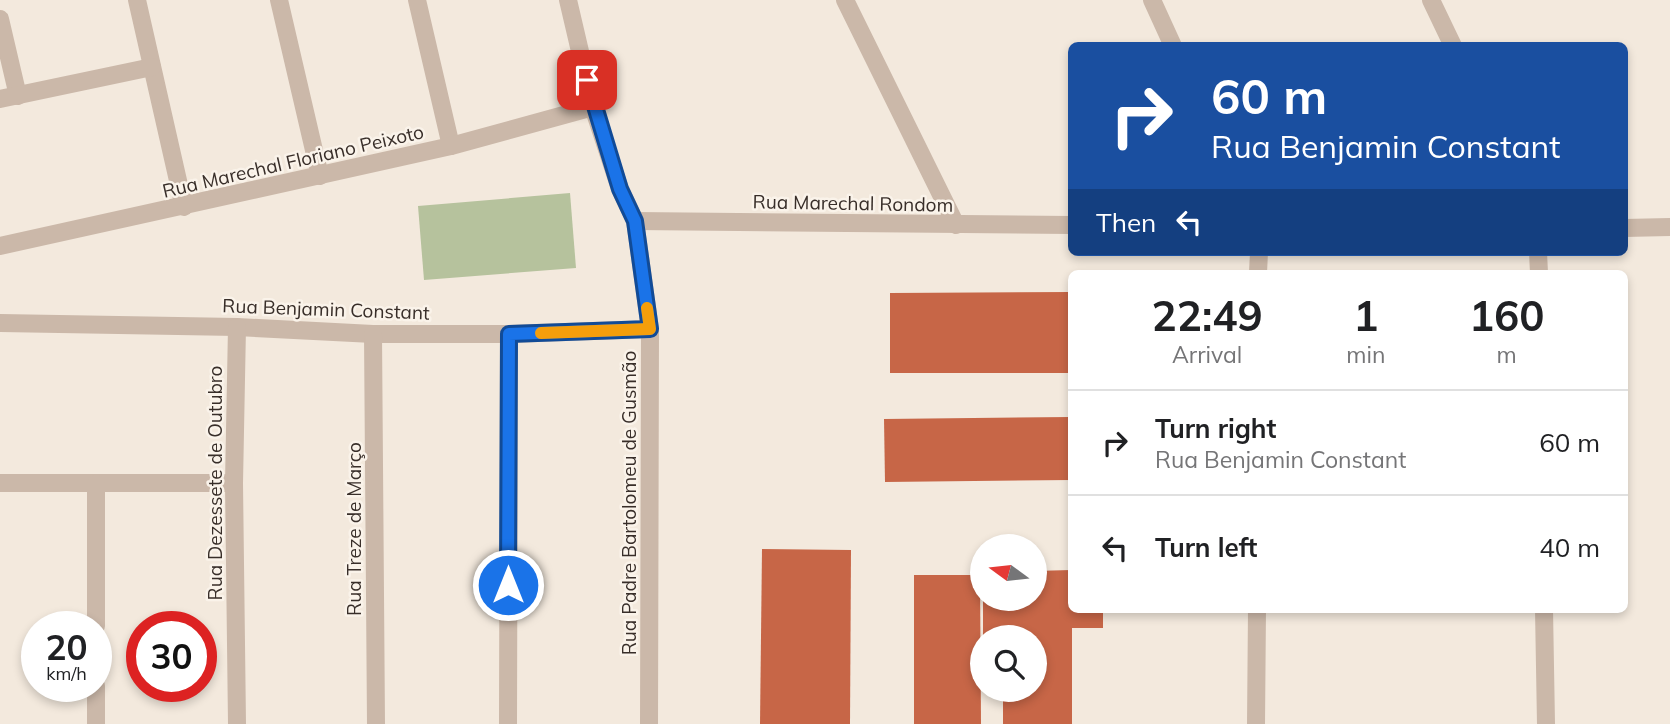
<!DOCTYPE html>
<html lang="en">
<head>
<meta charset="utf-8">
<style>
  :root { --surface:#fff; --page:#f2f2f2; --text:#202124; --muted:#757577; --line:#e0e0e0 }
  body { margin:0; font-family:Mulish,sans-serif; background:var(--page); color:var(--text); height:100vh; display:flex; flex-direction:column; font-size:26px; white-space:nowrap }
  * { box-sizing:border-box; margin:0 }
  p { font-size:23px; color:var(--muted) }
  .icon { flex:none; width:38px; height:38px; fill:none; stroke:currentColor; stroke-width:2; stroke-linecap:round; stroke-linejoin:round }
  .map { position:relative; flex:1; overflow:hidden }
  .sheet { position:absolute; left:1068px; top:270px; width:560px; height:343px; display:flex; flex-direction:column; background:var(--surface); border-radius:10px; box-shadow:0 4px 10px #0003 }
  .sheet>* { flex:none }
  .hud { position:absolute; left:1068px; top:42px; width:560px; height:214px; border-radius:10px; box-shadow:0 4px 10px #0003; background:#1a4fa0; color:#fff; overflow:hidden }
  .needle { width:46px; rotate:285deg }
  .buttons { position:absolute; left:970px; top:534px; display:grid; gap:14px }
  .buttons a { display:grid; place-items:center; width:77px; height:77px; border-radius:50%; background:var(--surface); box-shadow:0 4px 10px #0003; font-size:35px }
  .speed { position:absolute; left:21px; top:611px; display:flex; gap:14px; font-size:35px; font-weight:700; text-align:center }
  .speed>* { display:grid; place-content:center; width:91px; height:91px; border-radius:50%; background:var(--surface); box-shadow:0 4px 10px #0003; line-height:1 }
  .speed small { font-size:18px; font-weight:400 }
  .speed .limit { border:10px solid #d22; background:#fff; color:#111 }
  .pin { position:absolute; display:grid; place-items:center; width:60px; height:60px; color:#fff; margin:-30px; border-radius:14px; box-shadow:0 4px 10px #0006 }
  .me { position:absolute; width:77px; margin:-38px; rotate:0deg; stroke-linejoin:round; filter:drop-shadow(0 0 5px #0008) }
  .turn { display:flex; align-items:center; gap:24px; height:147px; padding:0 28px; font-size:32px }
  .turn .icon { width:91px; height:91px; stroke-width:2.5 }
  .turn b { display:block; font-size:49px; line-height:60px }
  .then { display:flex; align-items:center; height:66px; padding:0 28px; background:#0003; gap:14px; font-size:26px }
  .eta { display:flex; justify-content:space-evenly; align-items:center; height:119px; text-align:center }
  .eta b { font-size:42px; font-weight:700; line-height:49px }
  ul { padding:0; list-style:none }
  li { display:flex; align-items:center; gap:21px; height:105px; padding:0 28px; border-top:2px solid var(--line) }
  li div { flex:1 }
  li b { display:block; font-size:26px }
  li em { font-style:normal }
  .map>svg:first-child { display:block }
  .green { fill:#b6c29d }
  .building { fill:#c76647 }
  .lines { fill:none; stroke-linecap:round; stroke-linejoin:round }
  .street { stroke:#cbb8a9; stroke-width:18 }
  .route-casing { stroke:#114b97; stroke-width:18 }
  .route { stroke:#1a73e8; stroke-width:12 }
  .slow { stroke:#f59e0b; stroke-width:12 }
  .labels { text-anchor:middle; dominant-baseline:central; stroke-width:5; stroke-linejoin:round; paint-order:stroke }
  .street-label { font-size:19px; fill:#382e29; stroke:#faf3ea }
</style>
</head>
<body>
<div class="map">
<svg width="1670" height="724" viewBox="0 0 1670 724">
  <rect width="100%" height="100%" fill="#f3e9dd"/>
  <polygon class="green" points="570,193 576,268 424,280 418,206"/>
  <g class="building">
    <polygon points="1071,292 1071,373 890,373 890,293"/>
    <polygon points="1071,417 1071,480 885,482 884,419"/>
    <polygon points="762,549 851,550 850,724 760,724"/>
    <polygon points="1071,570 1071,609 1103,609 1103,628 1072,628 1072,724 1003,724 1003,690 1034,690 1034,637 983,637 983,598 1034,598 1034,571"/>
    <polygon points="914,575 980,575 981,724 914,724"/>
  </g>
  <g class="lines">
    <g class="street">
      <polyline points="137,0 184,207"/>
      <polyline points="279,0 320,176"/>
      <polyline points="417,0 451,146"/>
      <polyline points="568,0 593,107 620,189 635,221 650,329 649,724"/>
      <polyline points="845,0 956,225"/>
      <polyline points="1152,0 1173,46"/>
      <polyline points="1431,0 1453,46"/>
      <polyline points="0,19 18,96"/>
      <polyline points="0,99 152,67"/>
      <polyline points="635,221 1071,225"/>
      <polyline points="1624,228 1670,227"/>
      <polyline points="0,246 451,146 593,107"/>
      <polyline points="1538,252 1539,273"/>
      <polyline points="1258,273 1259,252"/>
      <polyline points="0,323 237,327 373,334 509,334 650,329"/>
      <polyline points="373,334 376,724"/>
      <polyline points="0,483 234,483"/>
      <polyline points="1544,609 1546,724"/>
      <polyline points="96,626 96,484"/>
      <polyline points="96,724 96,686"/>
      <polyline points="237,724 234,483 237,327"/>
      <polyline points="508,724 509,334"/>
      <polyline points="1256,724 1257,609"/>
    </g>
  </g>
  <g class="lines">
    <g class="route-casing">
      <polyline id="route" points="508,585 509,334 650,329 635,221 620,189 587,80"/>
    </g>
    <use href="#route" class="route"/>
    <polyline class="slow" points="541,333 650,329 647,308"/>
  </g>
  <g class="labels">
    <g class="street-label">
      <text transform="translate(293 161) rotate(-13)">Rua Marechal Floriano Peixoto</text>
      <text transform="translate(853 203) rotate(1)">Rua Marechal Rondom</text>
      <text transform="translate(326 309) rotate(2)">Rua Benjamin Constant</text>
      <text transform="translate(215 483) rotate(-90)">Rua Dezessete de Outubro</text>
      <text transform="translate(629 503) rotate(-90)">Rua Padre Bartolomeu de Gusmão</text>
      <text transform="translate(354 529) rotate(-90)">Rua Treze de Março</text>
    </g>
  </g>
</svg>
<div class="buttons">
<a><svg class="needle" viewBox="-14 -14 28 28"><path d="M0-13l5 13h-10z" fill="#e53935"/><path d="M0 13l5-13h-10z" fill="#757577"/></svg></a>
<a><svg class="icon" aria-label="search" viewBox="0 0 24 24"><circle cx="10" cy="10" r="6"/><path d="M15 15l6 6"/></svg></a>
</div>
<div class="speed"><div>20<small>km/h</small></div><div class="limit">30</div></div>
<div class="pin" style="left:587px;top:80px;background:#d93025"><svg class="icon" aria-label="arrive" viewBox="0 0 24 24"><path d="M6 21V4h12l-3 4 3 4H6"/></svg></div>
<svg class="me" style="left:508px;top:585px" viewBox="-20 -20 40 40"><circle r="17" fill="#1a73e8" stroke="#fff" stroke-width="3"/><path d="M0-11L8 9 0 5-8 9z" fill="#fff"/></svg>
<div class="hud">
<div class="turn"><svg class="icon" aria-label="right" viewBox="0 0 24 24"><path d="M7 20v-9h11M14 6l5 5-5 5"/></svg><div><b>60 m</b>Rua Benjamin Constant</div></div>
<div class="then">Then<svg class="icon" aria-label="left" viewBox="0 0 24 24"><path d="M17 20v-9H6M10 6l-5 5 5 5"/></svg></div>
</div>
<section class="sheet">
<div class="eta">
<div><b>22:49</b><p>Arrival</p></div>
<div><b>1</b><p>min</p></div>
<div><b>160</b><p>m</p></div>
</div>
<ul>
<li><svg class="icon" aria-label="right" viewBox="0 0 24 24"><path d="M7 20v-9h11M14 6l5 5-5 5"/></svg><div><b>Turn right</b><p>Rua Benjamin Constant</p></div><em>60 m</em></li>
<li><svg class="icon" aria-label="left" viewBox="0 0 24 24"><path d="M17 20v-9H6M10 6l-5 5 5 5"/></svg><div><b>Turn left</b></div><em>40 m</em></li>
</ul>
</section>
</div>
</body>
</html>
